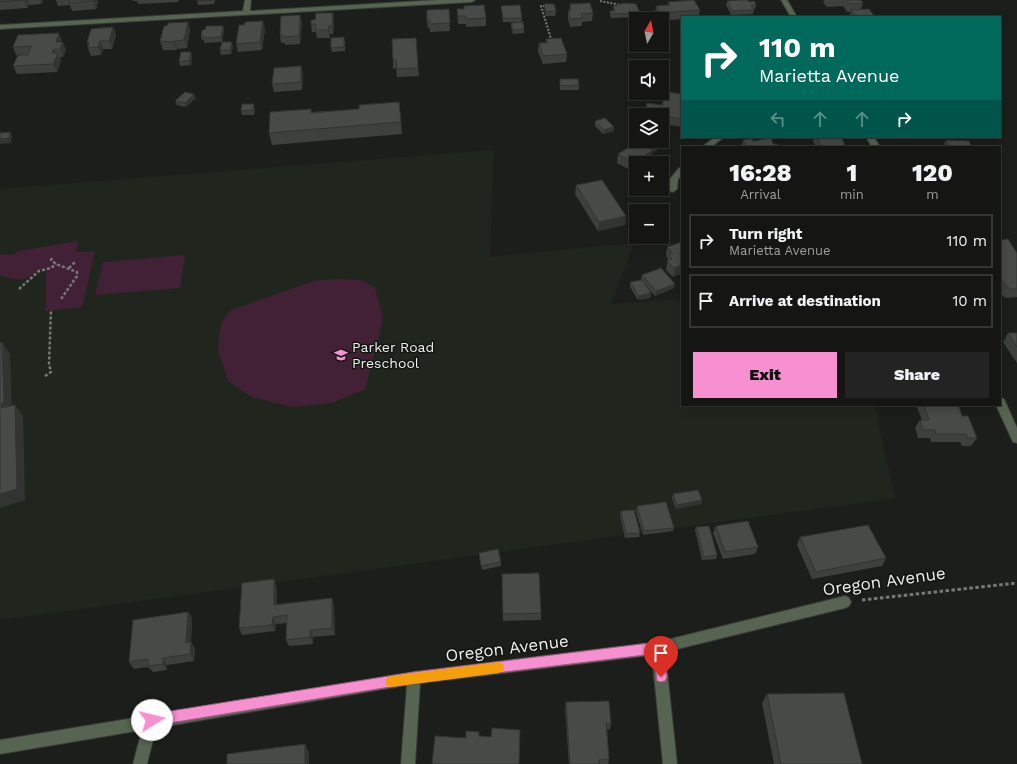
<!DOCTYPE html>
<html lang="en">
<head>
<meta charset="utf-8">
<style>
  :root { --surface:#151614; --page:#222322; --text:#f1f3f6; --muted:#9d9fa0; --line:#343534; --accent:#f690d0 }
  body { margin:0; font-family:"Work Sans",sans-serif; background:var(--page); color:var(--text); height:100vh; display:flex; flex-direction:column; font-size:15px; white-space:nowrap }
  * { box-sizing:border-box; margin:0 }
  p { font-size:13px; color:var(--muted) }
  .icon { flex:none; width:22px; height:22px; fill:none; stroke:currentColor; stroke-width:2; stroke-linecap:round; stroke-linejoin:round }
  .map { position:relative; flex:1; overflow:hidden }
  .sheet { position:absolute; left:681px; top:146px; width:320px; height:260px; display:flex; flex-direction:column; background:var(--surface); border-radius:0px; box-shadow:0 2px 10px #0003,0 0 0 1px var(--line) }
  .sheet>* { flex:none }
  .hud { position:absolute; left:681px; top:16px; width:320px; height:122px; border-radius:0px; box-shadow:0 2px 10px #0003,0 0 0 1px var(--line); background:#00695c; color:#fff; overflow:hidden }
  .needle { width:26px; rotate:9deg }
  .fabs { position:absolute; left:629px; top:12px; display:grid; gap:8px }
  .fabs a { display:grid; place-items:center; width:40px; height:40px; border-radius:0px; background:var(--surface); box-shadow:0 2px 10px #0003,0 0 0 1px var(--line); font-size:20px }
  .pin { position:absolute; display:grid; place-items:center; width:34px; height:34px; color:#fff; margin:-41px -17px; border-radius:50% 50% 50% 0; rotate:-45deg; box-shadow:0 0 4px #0007 }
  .pin .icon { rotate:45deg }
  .me { position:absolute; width:44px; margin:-22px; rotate:81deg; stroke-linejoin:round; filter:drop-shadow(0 0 3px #0008) }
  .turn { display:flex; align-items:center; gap:14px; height:84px; padding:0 12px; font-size:18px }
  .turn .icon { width:52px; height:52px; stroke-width:2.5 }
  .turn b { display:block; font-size:28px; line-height:34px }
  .lanes { display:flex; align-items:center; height:38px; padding:0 12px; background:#0003; justify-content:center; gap:20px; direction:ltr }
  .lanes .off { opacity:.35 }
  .eta { display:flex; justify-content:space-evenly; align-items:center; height:68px; text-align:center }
  .eta b { font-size:24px; font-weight:800; line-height:28px }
  .action { display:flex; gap:8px; margin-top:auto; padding:8px 12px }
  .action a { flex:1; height:46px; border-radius:0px; background:var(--accent); color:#111; font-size:16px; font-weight:800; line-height:46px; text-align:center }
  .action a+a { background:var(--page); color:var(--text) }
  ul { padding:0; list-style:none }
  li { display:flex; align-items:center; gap:12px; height:54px; margin:0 8px 6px; padding:0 4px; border:2px solid var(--line); border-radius:0px }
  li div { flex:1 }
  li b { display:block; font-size:15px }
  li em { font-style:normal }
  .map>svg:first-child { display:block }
  .built { fill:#20261e }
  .green { fill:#422136 }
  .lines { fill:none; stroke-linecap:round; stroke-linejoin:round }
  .street-casing { stroke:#393b38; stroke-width:2 }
  .path-far2 { stroke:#777976; stroke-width:2; stroke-dasharray:2 1.5; stroke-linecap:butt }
  .path-far1 { stroke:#777976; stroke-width:2.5; stroke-dasharray:3 2; stroke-linecap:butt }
  .path { stroke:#777976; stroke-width:3; stroke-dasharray:3.5 2.5; stroke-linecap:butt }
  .street { fill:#566451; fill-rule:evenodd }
  .wall { fill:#3e403d }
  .shaded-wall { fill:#323432 }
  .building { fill:#484a47; stroke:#323432 }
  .route { fill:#f690d0; stroke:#a05e87 }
  .slow { fill:#f59e0b }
  .labels { text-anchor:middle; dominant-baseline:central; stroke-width:3; stroke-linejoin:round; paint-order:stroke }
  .poi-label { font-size:14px; fill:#eeefed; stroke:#131512; text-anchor:start }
  .near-street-label { font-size:17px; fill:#eeefed; stroke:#131512 }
</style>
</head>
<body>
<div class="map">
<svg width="1017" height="764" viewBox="0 0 1017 764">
  <rect width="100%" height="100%" fill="#1c1e1b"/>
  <polygon class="built" points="494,150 490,257 634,243 611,304 682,299 682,405 874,405 895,498 0,620 0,189"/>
  <g class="green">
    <path d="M78 241 76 252 95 251 82 307 46 311V268C38 270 35 273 29 277 21 282 8 278 0 275V254L13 255 18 251Z"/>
    <polygon points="185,255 180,288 95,295 103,262"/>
    <polygon points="335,279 361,280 375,288 383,319 365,389 332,403 292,407 252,397 228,381 218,350 221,323 231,310 314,281"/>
  </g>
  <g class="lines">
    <g class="street-casing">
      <g id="street">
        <polygon points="245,0 251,0 250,11 438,0 475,0 472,2 0,29 0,25 243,11"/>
        <polygon points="781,0 787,0 797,17 791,17"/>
        <polygon points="715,137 724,137 711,147 702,147"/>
        <polygon points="866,137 874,137 880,147 872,147"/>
        <polygon points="679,168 682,168 682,175 678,179 677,189 673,192 670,191 670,179"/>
        <polygon points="1000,398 1004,399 1017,428 1017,443 1013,442 996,405 1000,405"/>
        <polygon points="845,596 849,598 851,602 849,606 845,608 665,652 677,764 663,764 652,655 420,683 415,764 401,764 407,685 156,728 147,764 133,764 142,730 0,754 0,740 146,716 151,713 154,715 414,672 658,642"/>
      </g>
    </g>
    <g class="path-far2">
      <polyline points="600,1 621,5"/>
      <polyline points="545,6 541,6 552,42"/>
    </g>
    <g class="path-far1">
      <polyline points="52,258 51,260 56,264 77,272 77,276 61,299"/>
      <polyline points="69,268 75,262"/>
      <polyline points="19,289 39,271 51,268 56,264"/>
      <polyline points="45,376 51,372 49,364 51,310"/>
    </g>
    <polyline class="path" points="862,600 1017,583"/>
    <use href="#street" class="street"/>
  </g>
  <g class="wall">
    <polygon points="0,0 43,0 41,4 29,5 27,8 0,10"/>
    <polygon points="56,0 97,0 98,2 96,9 72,11 70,5 58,6"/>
    <polygon points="132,0 179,0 178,2 138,4 137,1 133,1"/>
    <polygon points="215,0 214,4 198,5 197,1"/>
    <polygon points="824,0 861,0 863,3 861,9 875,17 849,17 851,12 847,12 843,6 827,7 823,2"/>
    <polygon points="727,1 749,2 756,5 755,9 753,9 754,10 753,14 731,15 726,5"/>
    <polygon points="668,2 700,10 698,17 682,17 682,19 662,21 662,19 658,19 655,14 656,6 668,5"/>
    <polygon points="544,4 556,11 555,16 546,16 544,8"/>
    <polygon points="570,4 593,13 592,21 582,22 582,26 570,27 568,19 568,11 569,11"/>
    <polygon points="501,6 522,18 522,22 503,22"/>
    <polygon points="613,6 640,13 639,17 611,18 610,15 610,11 613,11"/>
    <polygon points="449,9 450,31 430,32 430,28 428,28 427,20"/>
    <polygon points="457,9 486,18 486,26 466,27 466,24 458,24"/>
    <polygon points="300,15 302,23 300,44 285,45 285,43 281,43 280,35"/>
    <polygon points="334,21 333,34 330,34 330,38 317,38 316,32 312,32 311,24"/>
    <polygon points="511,23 524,29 524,33 513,34 511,27"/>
    <polygon points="223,26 224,30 222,42 204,43 204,40 202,40 201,36 205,30"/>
    <polygon points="113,27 116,35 112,49 103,49 101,55 91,56 88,48 88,46 87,42"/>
    <polygon points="265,29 262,50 238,52 236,44"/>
    <polygon points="190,30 187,48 177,49 176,50 163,50 160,41"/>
    <polygon points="416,38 419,76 397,77 396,68 393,69 393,60"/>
    <polygon points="546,39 567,54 566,62 543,64 538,51 539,43 546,43"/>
    <polygon points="345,41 345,51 332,52 331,48"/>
    <polygon points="62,42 66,50 63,57 60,57 61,61 57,72 17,74 13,66 28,55 16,55 13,47"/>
    <polygon points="233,46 231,54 221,55 220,50"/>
    <polygon points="192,56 191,65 180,66 179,62"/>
    <polygon points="303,74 302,90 274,92 272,84"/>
    <polygon points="560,79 579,85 579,90 560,90"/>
    <polygon points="682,94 682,127 662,124 662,115 645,115 646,107 662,105"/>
    <polygon points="196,98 186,107 177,105 175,101"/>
    <polygon points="399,102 402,134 272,145 269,133 311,112 359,109"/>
    <polygon points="255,108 254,115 242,115 241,111"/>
    <polygon points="595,121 614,127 614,131 603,134 595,126"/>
    <polygon points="814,137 841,137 846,147 816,147 813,141"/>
    <polygon points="743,140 773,144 779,147 741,147"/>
    <polygon points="946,140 972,147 946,147 944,144"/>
    <polygon points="636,141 661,141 660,148 652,153 652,158 644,163 636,163 632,171 617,163 618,154 636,143"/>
    <polygon points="576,185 626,216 625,225 598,231 575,194"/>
    <polygon points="1000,240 1017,253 1017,297 1005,298 1000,292"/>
    <polygon points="682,242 682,273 673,277 666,270 668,258 666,256 667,247"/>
    <polygon points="642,275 675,284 674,288 655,296 643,282 651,293 650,298 638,300 630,287 630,282 642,280 641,279"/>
    <polygon points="1008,333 1017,333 1017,363 1003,342"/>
    <polygon points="916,405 958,405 962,416 977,438 971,446 962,446 960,442 931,442 930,438 918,438 915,428 920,420 922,420"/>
    <polygon points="673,494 702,500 701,504 676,509 672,498"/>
    <polygon points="637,506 674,528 673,531 643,535 636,510"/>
    <polygon points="621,511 640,533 639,537 625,538 620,515"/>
    <polygon points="716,526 758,547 755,554 723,559 713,533"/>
    <polygon points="696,527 717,555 716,559 702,560 695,530"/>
    <polygon points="800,537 886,558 882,566 812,579 797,545"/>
    <polygon points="479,553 501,562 501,566 482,570"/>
    <polygon points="502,574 541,613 541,620 503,621"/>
    <polygon points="277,587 277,605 334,605 335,635 313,637 313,644 289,646 286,640 287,623 276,624 275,631 242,635 239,628"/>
    <polygon points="188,612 192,618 191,642 195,649 194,661 167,665 167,670 153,672 148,667 134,669 129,662"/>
    <polygon points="767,694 862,764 774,764 762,703"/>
    <polygon points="566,702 611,724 609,730 607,729 609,759 608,764 569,764 565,708"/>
  </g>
  <g class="shaded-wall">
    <polygon points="24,0 27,0 29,5 27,8"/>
    <polygon points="40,0 43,0 41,4"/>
    <polygon points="93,0 97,0 98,2 96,9 93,1"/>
    <polygon points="333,13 334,21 333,34 332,26"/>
    <polygon points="300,15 302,23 300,44 299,36"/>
    <polygon points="263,21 265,29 262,50 260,42"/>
    <polygon points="188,22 190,30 187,48 184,40"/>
    <polygon points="223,26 224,30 222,42 221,37"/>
    <polygon points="329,26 330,34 330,38 328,30"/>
    <polygon points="113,27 116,35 112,49 109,41"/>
    <polygon points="59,33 62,41 56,42"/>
    <polygon points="100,41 103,49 101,55 98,47"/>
    <polygon points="174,41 177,49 176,50 174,42"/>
    <polygon points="63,42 66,50 63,57 60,49"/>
    <polygon points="232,42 233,46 231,54 230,50"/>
    <polygon points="54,49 57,56 58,53 61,61 57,72 53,64 52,53"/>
    <polygon points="191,52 192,56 191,65 189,61"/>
    <polygon points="301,66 303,74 302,90 301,82"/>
    <polygon points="194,94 196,98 186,107 185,103"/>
    <polygon points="254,104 255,108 254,115 253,110"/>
    <polygon points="614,127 614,131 603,134 604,130"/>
    <polygon points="10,132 12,136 11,143 0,144 0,139"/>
    <polygon points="659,141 661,141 660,148 652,153 652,158 644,163 636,163 636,169 632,171 633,163 651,151 652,145"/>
    <polygon points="626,216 625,225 598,231 599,222"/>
    <polygon points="682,265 682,273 673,277 674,268"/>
    <polygon points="675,284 674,288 655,296 656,291"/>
    <polygon points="651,293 650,298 638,300 639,296"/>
    <polygon points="2,342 10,354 12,414 2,408"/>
    <polygon points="15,405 23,416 25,500 0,508 0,494"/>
    <polygon points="702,500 701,504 676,509 677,505"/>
    <polygon points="274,579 277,587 277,612 274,605"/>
    <polygon points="332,598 334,605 335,635 332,628"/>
    <polygon points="188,612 192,618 191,642 195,649 194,661 190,654 186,643"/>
    <polygon points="273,617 276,624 275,631 272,625"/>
    <polygon points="310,630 313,637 313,644 310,637"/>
    <polygon points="163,658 167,665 167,670 163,664"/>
    <polygon points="305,744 309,752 309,764 305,764"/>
  </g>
  <g class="building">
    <polygon points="0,0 23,0 0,2"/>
    <polygon points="70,0 93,0 93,1 69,3"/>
    <polygon points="197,0 213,0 197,1"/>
    <polygon points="694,0 700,10 660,13 656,6 670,5 668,2"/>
    <polygon points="741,0 748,0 749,2 754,1 756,5 751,5 754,10 732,11 727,1"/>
    <polygon points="847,0 861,0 863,3 850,4"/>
    <polygon points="590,3 593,13 581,14 583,18 570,19 568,11 571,11 570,4"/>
    <polygon points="625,3 636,4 640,13 611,14 610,11 615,11 613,6"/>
    <polygon points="544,4 554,4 556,11 546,12"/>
    <polygon points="484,5 486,18 466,19 466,16 458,16 457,9 464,9 464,6"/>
    <polygon points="520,5 522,18 503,18 501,6"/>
    <polygon points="449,9 450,23 430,24 430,20 427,20 427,10"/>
    <polygon points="869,9 875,17 856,17 851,10"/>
    <polygon points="316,13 333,13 332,26 329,26 328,30 315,30 316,24 311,24 311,20 315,20"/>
    <polygon points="300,15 299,36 283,37 283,35 280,35 281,16"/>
    <polygon points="263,21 260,42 236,44 239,25 244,25 245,22"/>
    <polygon points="188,22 184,40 174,41 174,42 160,41 164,26 167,26 168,23"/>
    <polygon points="523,22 524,29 513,30 511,23"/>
    <polygon points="206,26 223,26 221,37 203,38 204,36 201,36 202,30 205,30"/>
    <polygon points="113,27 109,41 100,41 98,47 88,48 89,42 87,42 91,29"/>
    <polygon points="59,33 56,42 63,42 60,49 54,49 52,53 58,53 53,64 13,66 18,55 28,55 31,46 13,47 18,35"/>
    <polygon points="344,37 344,47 331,48 331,38"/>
    <polygon points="416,38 418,68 397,69 396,60 393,60 392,39"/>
    <polygon points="561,38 567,54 543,56 539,43 548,43 546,39"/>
    <polygon points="222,42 232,42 230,50 220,50"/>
    <polygon points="181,52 191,52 189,61 179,62"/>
    <polygon points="301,66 301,82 272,84 274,68"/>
    <polygon points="560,79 578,79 579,85 560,86"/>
    <polygon points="185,92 194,94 185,103 175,101"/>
    <polygon points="666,92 682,94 682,119 659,115 661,110 646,107 647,103 662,105"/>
    <polygon points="399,102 401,122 269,133 270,112 311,109 311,113 359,109 359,105"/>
    <polygon points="242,104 254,104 253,110 241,111"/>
    <polygon points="605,118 614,127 604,130 595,121"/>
    <polygon points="10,132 9,138 0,139 0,133"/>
    <polygon points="817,137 841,137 846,147 822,147"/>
    <polygon points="771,138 773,144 777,144 779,147 746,147 743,140 752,139 753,141"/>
    <polygon points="946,140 969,141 972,147 949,147"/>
    <polygon points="639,141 659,141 652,145 650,144 647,146 653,150 633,163 618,154"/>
    <polygon points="602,180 626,216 599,222 576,185"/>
    <polygon points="1008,239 1017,253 1017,289 1010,289 1000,278 1000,275 1001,275 1000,273 1000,240"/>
    <polygon points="682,242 682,265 674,268 667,261 672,259 669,255 673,253 667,247"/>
    <polygon points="661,268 675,284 656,291 642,275"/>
    <polygon points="642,280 651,293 639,296 630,282"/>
    <polygon points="1008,333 1017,333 1017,347"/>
    <polygon points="2,342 4,402 1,404 2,408 15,405 17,489 0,494 0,343"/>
    <polygon points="924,405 958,405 962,416 968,416 977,438 967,438 966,434 936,434 935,430 923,430 920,420 929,420"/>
    <polygon points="698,490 702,500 677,505 673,494"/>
    <polygon points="666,502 674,528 644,531 637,506"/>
    <polygon points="634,510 640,533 626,534 621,511"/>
    <polygon points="748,521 758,547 725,552 716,526"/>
    <polygon points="868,525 886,558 816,572 800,537"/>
    <polygon points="709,526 717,555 704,557 696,527"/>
    <polygon points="498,549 501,562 481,566 479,553"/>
    <polygon points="539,573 541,613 503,614 502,574"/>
    <polygon points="274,579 274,605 332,598 332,628 310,630 310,637 286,640 287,615 273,617 272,625 239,628 242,583"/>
    <polygon points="188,612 186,643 191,642 190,654 163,658 163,664 148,666 148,659 129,662 133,620"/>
    <polygon points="844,693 862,764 781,764 767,694"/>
    <polygon points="609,701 611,724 606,723 609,759 599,760 599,764 570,764 566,702"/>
    <polygon points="492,728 520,730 519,764 432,764 435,736 466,738 466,731 479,732 479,736 491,737"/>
    <polygon points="305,744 305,764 227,764 227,754"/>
  </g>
  <polygon class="route" points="658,642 662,644 664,648 667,677 665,681 661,682 657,681 653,654 414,683 152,726 147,725 146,720 147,716 152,714 414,672"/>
  <polygon class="slow" points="498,662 503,664 504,668 503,671 498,673 391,687 387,686 385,682 387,678 391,676"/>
  <defs>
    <g id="school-bare" transform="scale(1.08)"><path d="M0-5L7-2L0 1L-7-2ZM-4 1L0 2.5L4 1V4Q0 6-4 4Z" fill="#f690d0" stroke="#131512" stroke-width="2.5" paint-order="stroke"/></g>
  </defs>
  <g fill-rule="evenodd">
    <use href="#school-bare" x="341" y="355"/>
  </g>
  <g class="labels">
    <g class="poi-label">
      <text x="352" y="347">Parker Road<tspan x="352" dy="16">Preschool</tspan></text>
    </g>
    <g class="near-street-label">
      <text transform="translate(884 581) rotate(-8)">Oregon Avenue</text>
      <text transform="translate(507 648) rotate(-7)">Oregon Avenue</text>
    </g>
  </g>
</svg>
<div class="fabs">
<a><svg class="needle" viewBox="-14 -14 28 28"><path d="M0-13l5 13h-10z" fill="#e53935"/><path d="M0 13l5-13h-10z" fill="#9d9fa0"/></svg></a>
<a><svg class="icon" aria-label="sound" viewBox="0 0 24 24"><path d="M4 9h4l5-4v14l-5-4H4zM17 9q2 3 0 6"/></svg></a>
<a><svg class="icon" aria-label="layers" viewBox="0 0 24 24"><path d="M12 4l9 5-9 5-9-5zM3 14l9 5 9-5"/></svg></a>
<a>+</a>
<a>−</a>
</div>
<div class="pin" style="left:661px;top:677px;background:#d93025"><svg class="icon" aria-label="arrive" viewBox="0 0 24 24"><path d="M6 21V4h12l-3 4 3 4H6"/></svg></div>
<svg class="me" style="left:152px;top:720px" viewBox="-20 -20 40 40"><circle r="19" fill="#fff"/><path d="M0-13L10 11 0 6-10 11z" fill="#f690d0"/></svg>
<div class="hud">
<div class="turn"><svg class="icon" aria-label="right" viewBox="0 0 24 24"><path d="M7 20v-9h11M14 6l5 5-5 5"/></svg><div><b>110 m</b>Marietta Avenue</div></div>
<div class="lanes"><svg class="icon off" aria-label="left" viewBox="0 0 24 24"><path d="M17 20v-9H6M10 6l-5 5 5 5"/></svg><svg class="icon off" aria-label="ahead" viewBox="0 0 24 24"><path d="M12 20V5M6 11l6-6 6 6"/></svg><svg class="icon off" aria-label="ahead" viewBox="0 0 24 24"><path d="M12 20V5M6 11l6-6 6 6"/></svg><svg class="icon" aria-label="right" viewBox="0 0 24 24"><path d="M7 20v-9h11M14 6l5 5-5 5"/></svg></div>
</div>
<section class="sheet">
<div class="eta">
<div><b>16:28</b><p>Arrival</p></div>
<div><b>1</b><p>min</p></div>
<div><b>120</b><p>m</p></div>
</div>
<ul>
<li><svg class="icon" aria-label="right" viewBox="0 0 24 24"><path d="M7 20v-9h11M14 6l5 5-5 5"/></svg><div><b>Turn right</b><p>Marietta Avenue</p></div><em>110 m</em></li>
<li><svg class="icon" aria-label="arrive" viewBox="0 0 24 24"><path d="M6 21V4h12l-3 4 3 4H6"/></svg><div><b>Arrive at destination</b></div><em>10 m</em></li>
</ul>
<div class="action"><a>Exit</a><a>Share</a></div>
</section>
</div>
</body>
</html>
